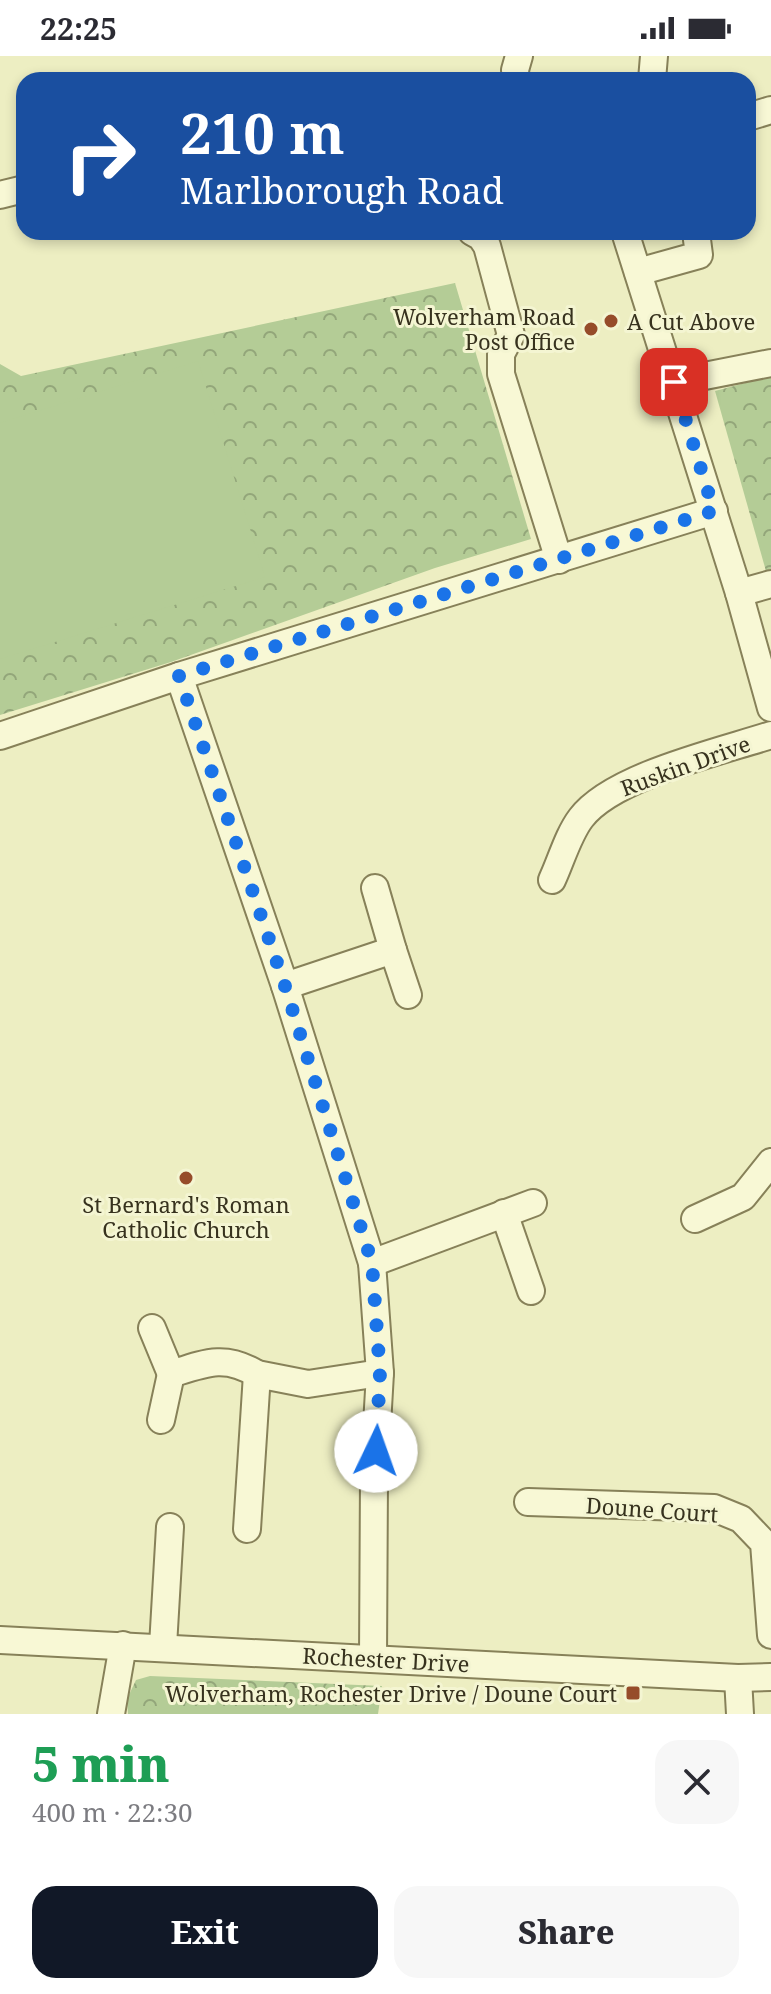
<!DOCTYPE html>
<html lang="en">
<head>
<meta charset="utf-8">
<style>
  :root { --surface:#fff; --page:#f7f7f7; --text:#2b2b33; --muted:#7c7c81; --accent:#111827 }
  body { margin:0; font-family:"Noto Serif",serif; background:var(--page); color:var(--text); height:100vh; display:flex; flex-direction:column; font-size:30px; white-space:nowrap }
  * { box-sizing:border-box; margin:0 }
  p { font-size:26px; color:var(--muted) }
  .icon { flex:none; width:44px; height:44px; fill:none; stroke:currentColor; stroke-width:2; stroke-linecap:round; stroke-linejoin:round }
  .map { position:relative; height:1658px; overflow:hidden }
  .sheet { display:flex; flex-direction:column; background:var(--surface); flex:1 }
  .sheet>* { flex:none }
  .banner { position:absolute; left:16px; top:16px; width:740px; height:168px; border-radius:24px; box-shadow:0 4px 12px #0003; background:#1a4fa0; color:#fff; overflow:hidden }
  .pin { position:absolute; display:grid; place-items:center; width:68px; height:68px; color:#fff; margin:-34px; border-radius:16px; box-shadow:0 4px 12px #0006 }
  .me { position:absolute; width:88px; margin:-44px; rotate:3deg; stroke-linejoin:round; filter:drop-shadow(0 0 6px #0008) }
  .turn { display:flex; align-items:center; gap:28px; height:168px; padding:0 32px; font-size:36px }
  .turn .icon { width:104px; height:104px; stroke-width:2.5 }
  .turn b { display:block; font-size:56px; line-height:68px }
  .round { display:grid; place-items:center; flex:none; width:84px; height:84px; border-radius:24px; background:var(--page) }
  .summary { display:flex; align-items:center; justify-content:space-between; height:136px; padding:0 32px }
  h1 { font-size:48px; font-weight:800; line-height:60px; color:#1e9e55 }
  .button { display:flex; gap:16px; margin-top:auto; padding:16px 32px }
  .button a { flex:1; height:92px; border-radius:24px; background:var(--accent); color:#fff; font-size:32px; font-weight:800; line-height:92px; text-align:center }
  .button a+a { background:var(--page); color:var(--text) }
  .status { display:flex; justify-content:space-between; align-items:center; height:56px; padding:0 40px; background:var(--surface); direction:ltr }
  .status svg { height:22px; fill:currentColor }
  .map>svg:first-child { display:block }
  .forest { fill:url(#forest-crowns) }
  .garden { fill:#b4cc96 }
  .lines { fill:none; stroke-linecap:round; stroke-linejoin:round }
  .minor-casing { stroke:#878159; stroke-width:30 }
  .minor { stroke:#f8f8d5; stroke-width:26 }
  .route { stroke:#1a73e8; stroke-width:14; stroke-dasharray:0 25.2 }
  .poi-dot { fill:#964c2a; stroke:#f4f5d2; stroke-width:3 }
  .labels { text-anchor:middle; dominant-baseline:central; stroke-width:6; stroke-linejoin:round; paint-order:stroke }
  .poi-label { font-size:22px; fill:#37321e; stroke:#f4f5d2; text-anchor:end }
  .street-label { font-size:22px; fill:#37321e; stroke:#f4f5d2 }
</style>
</head>
<body>
<div class="status"><b>22:25</b><svg viewBox="0 0 49 12"><path d="M0 12V9h3v3zM5 12V6h3v6zM10 12V3h3v9zM15 12V0h3v12zM26 1h20v11H26zM47 4h2v5h-2z"/></svg></div>
<div class="map">
<svg width="771" height="1658" viewBox="0 0 771 1658">
  <defs>
    <pattern id="forest-crowns" width="20" height="18" patternUnits="userSpaceOnUse" patternTransform="scale(2)"><rect width="20" height="18" fill="#b4cc96"/><path d="M2 6a3 3 0 1 1 6 0M12 15a3 3 0 1 1 6 0" fill="none" stroke="#93a67a"/></pattern>
  </defs>
  <rect width="100%" height="100%" fill="#edeec2"/>
  <g class="forest">
    <polygon points="455,227 531,483 435,512 171,606 0,659 0,308 21,320"/>
    <polygon points="771,320 771,513 766,515 715,335"/>
    <polygon points="150,1620 382,1630 378,1658 128,1658 127,1643 136,1624"/>
  </g>
  <polygon class="garden" points="198,305 265,521 0,603 0,367"/>
  <g class="lines">
    <g class="minor-casing">
      <g id="minor">
        <polyline points="516,24 515,14 519,0"/>
        <polyline points="652,24 654,0"/>
        <polyline points="748,61 771,54"/>
        <polyline points="0,139 24,133"/>
        <polyline points="472,176 481,181 487,190 511,279 501,298 501,318 559,504"/>
        <polyline points="625,176 739,537 771,652"/>
        <polyline points="638,216 699,199 696,176"/>
        <polyline points="674,326 771,307"/>
        <polyline points="739,537 771,528"/>
        <polyline points="179,620 285,930 372,1207 380,1317 374,1421 373,1603"/>
        <polyline points="0,680 179,620 714,455"/>
        <path d="M552 824C561 805 568 779 581 762 613 720 719 696 771 679"/>
        <polyline points="375,832 393,894"/>
        <polyline points="285,930 393,894 408,939"/>
        <polyline points="504,1157 531,1235"/>
        <polyline points="695,1163 743,1141 771,1106"/>
        <polyline points="372,1207 533,1147"/>
        <polyline points="152,1272 171,1318"/>
        <path d="M161 1364 171 1318C205 1307 225 1298 257 1318"/>
        <polyline points="528,1446 714,1452 741,1463 764,1487 771,1579"/>
        <polyline points="247,1473 257,1318 308,1328 380,1317"/>
        <polyline points="0,1584 738,1622 771,1621"/>
        <polyline points="163,1590 170,1471"/>
        <polyline points="738,1622 740,1658"/>
        <polyline points="111,1658 123,1589"/>
      </g>
    </g>
    <use href="#minor" class="minor"/>
  </g>
  <g class="lines">
    <polyline class="route" points="376,1395 380,1317 372,1207 285,930 179,620 714,455 674,326"/>
  </g>
  <g class="poi-dot">
    <circle cx="611" cy="265" r="8"/>
    <circle cx="591" cy="273" r="8"/>
    <circle cx="186" cy="1122" r="8"/>
    <rect x="625" y="1629" width="16" height="16" rx="4"/>
  </g>
  <g class="labels">
    <g class="poi-label">
      <text x="575" y="260">Wolverham Road<tspan x="575" dy="25">Post Office</tspan></text>
      <text x="627" y="265" text-anchor="start">A Cut Above</text>
      <text x="186" y="1148" text-anchor="middle">St Bernard's Roman<tspan x="186" dy="25">Catholic Church</tspan></text>
      <text x="617" y="1637">Wolverham, Rochester Drive / Doune Court</text>
    </g>
    <g class="street-label">
      <text transform="translate(685 709) rotate(-20)">Ruskin Drive</text>
      <text transform="translate(652 1453) rotate(4)">Doune Court</text>
      <text transform="translate(386 1603) rotate(3)">Rochester Drive</text>
    </g>
  </g>
</svg>
<div class="pin" style="left:674px;top:326px;background:#d93025"><svg class="icon" aria-label="arrive" viewBox="0 0 24 24"><path d="M6 21V4h12l-3 4 3 4H6"/></svg></div>
<svg class="me" style="left:376px;top:1395px" viewBox="-20 -20 40 40"><circle r="19" fill="#fff"/><path d="M0-13L10 11 0 6-10 11z" fill="#1a73e8"/></svg>
<div class="banner">
<div class="turn"><svg class="icon" aria-label="right" viewBox="0 0 24 24"><path d="M7 20v-9h11M14 6l5 5-5 5"/></svg><div><b>210 m</b>Marlborough Road</div></div>
</div>
</div>
<section class="sheet">
<div class="summary"><div><h1>5 min</h1><p>400 m · 22:30</p></div><a class="round"><svg class="icon" aria-label="close" viewBox="0 0 24 24"><path d="M6 6l12 12M18 6L6 18"/></svg></a></div>
<div class="button"><a>Exit</a><a>Share</a></div>
</section>
</body>
</html>
